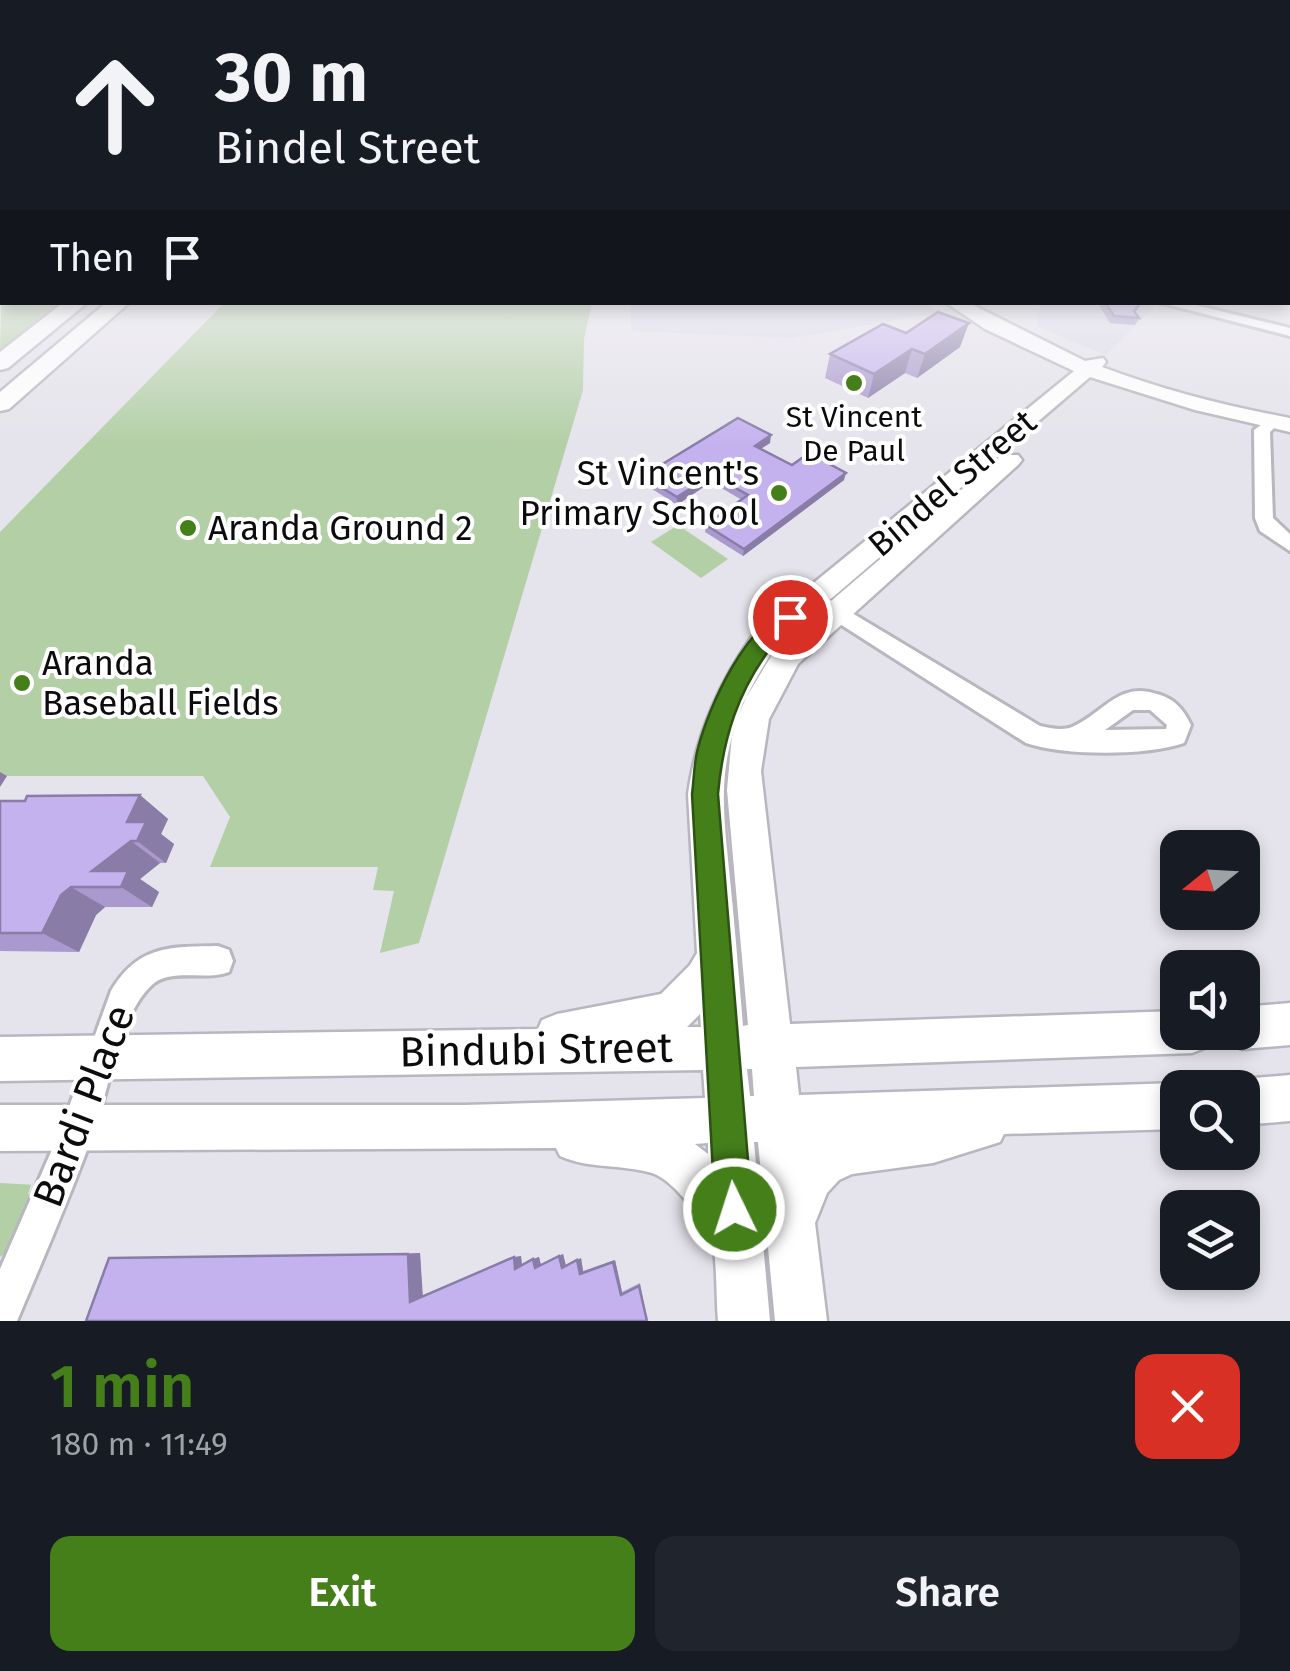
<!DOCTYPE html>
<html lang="en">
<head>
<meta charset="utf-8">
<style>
  :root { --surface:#171b24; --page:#20242c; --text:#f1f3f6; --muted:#9ea1a6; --accent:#447f1a }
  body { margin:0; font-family:"Fira Sans",sans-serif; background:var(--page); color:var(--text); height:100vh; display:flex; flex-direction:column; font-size:38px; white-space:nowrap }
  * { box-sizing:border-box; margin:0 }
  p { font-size:32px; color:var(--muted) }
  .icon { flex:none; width:55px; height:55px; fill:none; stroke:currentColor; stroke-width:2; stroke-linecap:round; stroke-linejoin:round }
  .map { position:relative; height:1321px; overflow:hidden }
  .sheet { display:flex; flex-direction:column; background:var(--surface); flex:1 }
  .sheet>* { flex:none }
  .hud { position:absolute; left:0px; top:0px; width:1290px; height:305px; box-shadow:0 5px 15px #0003; background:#171b24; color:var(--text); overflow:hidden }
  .needle { width:65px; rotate:252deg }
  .tools { position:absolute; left:1160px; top:830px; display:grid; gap:20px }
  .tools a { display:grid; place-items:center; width:100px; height:100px; border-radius:20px; background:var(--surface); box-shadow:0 5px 15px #0003; font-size:50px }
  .pin { position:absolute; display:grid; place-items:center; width:85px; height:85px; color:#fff; margin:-42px; border:5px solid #fff; border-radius:50%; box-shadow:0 2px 10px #0007 }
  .me { position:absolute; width:110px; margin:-55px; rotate:356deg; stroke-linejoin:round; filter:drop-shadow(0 0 8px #0008) }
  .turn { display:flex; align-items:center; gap:35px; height:210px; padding:0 50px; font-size:45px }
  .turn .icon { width:130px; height:130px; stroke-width:2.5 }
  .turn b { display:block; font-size:70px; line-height:85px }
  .then { display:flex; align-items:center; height:95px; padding:0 50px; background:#0003; gap:20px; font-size:38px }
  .round { display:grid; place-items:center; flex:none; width:105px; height:105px; border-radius:20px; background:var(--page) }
  .head { display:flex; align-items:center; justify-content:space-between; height:170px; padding:0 50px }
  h1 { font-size:60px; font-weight:600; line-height:75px; color:var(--accent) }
  .action { display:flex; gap:20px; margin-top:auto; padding:20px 50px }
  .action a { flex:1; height:115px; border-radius:20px; background:var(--accent); color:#fff; font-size:40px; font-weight:600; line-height:115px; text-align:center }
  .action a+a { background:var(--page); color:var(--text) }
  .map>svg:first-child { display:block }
  .built { fill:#dbd7e6 }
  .green { fill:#b3cfa6 }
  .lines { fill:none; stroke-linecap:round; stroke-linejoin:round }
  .street-casing { stroke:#b8b6be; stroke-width:6 }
  .secondary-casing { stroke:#b8b6be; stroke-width:5 }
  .primary-casing { stroke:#b8b6be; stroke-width:5 }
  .street { fill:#fff; fill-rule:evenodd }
  .secondary { fill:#fff; fill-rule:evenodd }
  .primary { fill:#fff; fill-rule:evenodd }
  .wall { fill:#a999ce }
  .shaded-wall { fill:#897da7 }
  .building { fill:#c4b2ef; stroke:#897da7; stroke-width:2.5 }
  .route { fill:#447f1a; stroke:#2c5311; stroke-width:2.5 }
  .poi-dot { fill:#447f1a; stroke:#fff; stroke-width:4 }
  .labels { text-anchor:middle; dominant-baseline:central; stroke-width:8; stroke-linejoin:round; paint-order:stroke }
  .far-poi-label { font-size:30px; fill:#0c0c0e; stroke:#fff }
  .poi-label { font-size:35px; fill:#0c0c0e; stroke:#fff; text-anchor:start }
  .street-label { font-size:35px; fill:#0c0c0e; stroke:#fff }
  .near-street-label { font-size:42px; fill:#0c0c0e; stroke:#fff }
</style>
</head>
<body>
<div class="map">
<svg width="1290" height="1321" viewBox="0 0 1290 1321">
  <rect width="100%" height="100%" fill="#e5e3eb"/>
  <g class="built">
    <polygon points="927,302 937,313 792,338 631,331 631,303"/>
    <polygon points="1137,302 1154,307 1106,355 1036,326 1041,303"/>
  </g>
  <g class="green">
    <polygon points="2,285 2,302 61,303 0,349"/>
    <polygon points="224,303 592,303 584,339 583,390 419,943 380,953 394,891 373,890 378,867 210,867 230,817 203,776 0,776 0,532"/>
    <polygon points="678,525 728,559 701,578 651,542"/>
    <polygon points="0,1183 36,1185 31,1185 28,1194 32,1196 8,1251 0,1257"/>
  </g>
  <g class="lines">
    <g class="street-casing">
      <g id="street">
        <polygon points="1158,302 1183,302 1290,328 1290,336"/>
        <polygon points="1272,417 1280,422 1270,432 1273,518 1290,534 1290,551 1260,531 1255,518 1254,430"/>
        <path d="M822 595 1040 726C1050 728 1062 731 1072 727 1103 714 1118 681 1157 694 1175 699 1183 709 1191 725L1184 743C1146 756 1064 756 1026 743L815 608 811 603 815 598ZM1133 710H1150L1167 725 1166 729 1105 730Z"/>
        <path d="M218 946 229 950 233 961 229 972C206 981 173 968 153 984 119 1013 109 1092 93 1134 70 1197 43 1259 17 1321H0V1269L61 1129 111 991C138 945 170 947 218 946Z"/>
      </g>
    </g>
    <g class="secondary-casing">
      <g id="secondary">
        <path d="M945 302H967L1085 361 1103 358 1106 362 1102 367C1163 390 1226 406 1290 418V432L1195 410 1090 377 777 645C755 678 737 710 729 749 719 793 726 835 730 879 735 928 739 977 743 1026L748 1025 727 790 732 735 743 703 776 648 1002 455H1018L1022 460 1018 465 798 664 769 719 761 771 790 1024 1178 1011V1032H1213L1207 1047 1192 1053 796 1067 799 1095 1178 1083 1188 1088H1178V1129L1004 1134 1000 1142 933 1163 852 1174 839 1180 827 1193 815 1223 827 1321H775L758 1142H754L770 1321H718C716 1298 717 1273 714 1250 710 1228 675 1180 652 1173 621 1164 589 1169 560 1156L556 1148 0 1151V1105H464L705 1098 703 1070 0 1081V1037L538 1029 542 1020 557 1014 661 994 690 965 697 953 688 794C697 731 720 681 757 629L1074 371 985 329ZM700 1014 701 1027H687ZM747 1069H752L754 1096H750ZM708 1143V1154L695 1144Z"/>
        <polygon points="1290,1003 1290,1045 1242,1049 1227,1043 1223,1032 1242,1032 1242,1007"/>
        <polygon points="1290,1075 1290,1121 1242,1125 1242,1088 1226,1086 1242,1079"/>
      </g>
    </g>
    <g class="primary-casing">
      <g id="primary">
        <polygon points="64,302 88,302 8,368 0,370 0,352"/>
        <polygon points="107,302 130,302 9,409 0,411 0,392"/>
      </g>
    </g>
    <use href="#street" class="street"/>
    <use href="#secondary" class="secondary"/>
    <use href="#primary" class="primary"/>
  </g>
  <g class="wall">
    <polygon points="1097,302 1136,302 1137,311 1135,312 1139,318 1135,325 1110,323"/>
    <polygon points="906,333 960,347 917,378 905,373 868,398 825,378 830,354"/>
    <polygon points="770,443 761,449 792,465 844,480 743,556 705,532 706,525 742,500 711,482 677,505 643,483 643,476"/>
    <polygon points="140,795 168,819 161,834 174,844 166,863 160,863 140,879 159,892 152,907 105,907 96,915 79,952 0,951 0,801"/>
    <polygon points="420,1253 422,1297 521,1256 522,1265 539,1257 541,1265 563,1254 566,1266 581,1258 583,1271 615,1260 622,1292 640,1283 647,1321 86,1321 109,1258"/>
  </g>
  <g class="shaded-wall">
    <polygon points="969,323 960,347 917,378 925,354"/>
    <polygon points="912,349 905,373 868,398 874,374"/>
    <polygon points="771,435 770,443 754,453 755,446"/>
    <polygon points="846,473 844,480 743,556 744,549"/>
    <polygon points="712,475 711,482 677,505 677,497"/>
    <polygon points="0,772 7,776 0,787"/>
    <polygon points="140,795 168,819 161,834 174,844 166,863 137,841 127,822"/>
    <polygon points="131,841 160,863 140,879 159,892 152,907 121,887 92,871"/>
    <polygon points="71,887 105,907 96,915 79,952 42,933 61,895"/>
    <polygon points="420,1253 423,1298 410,1302 408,1254"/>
    <polygon points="563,1254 566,1266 562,1268 559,1256"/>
    <polygon points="521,1256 522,1267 515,1269 514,1257"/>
    <polygon points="539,1257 541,1266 535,1268 533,1259"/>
    <polygon points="581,1258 583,1271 580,1274 577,1260"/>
    <polygon points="615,1260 622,1292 621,1295 613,1262"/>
  </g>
  <g class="building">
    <polygon points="1105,302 1140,304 1134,311 1139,318 1114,316"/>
    <polygon points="938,312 969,323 925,354 912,349 874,374 830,354 883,324 906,333"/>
    <polygon points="738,418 771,435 755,446 792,465 809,453 846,473 744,549 706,525 748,495 712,475 677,497 643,476"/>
    <polygon points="140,795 127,822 146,822 137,841 131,841 92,871 128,871 121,887 71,887 61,895 42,933 0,933 0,801 25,801 27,796"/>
    <polygon points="408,1254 410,1302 514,1257 515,1269 533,1259 535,1268 559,1256 562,1268 577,1260 580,1274 613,1262 621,1295 639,1286 647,1321 86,1321 109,1258"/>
  </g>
  <linearGradient id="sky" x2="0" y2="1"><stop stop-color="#7baab4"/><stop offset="0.58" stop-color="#f3f2f6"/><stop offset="1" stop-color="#f3f2f6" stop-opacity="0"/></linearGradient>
  <rect width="1290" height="445" fill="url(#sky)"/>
  <path class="route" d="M790 609 801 617C794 628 781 635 773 645 738 690 723 738 718 794L752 1209 747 1222 734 1228 720 1222 715 1209 692 794C694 779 694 762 698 748 709 706 746 623 790 609Z"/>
  <g class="poi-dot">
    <circle cx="854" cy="383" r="10"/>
    <circle cx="779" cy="493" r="10"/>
    <circle cx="188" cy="528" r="10"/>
    <circle cx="22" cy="683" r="10"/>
  </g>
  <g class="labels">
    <g class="far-poi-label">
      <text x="854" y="417">St Vincent<tspan x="854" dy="34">De Paul</tspan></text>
    </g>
    <g class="poi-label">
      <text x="759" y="473" text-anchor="end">St Vincent's<tspan x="759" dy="40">Primary School</tspan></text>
      <text x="208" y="528">Aranda Ground 2</text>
      <text x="42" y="663">Aranda<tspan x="42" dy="40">Baseball Fields</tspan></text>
    </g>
    <g class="street-label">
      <text transform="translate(952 483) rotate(-40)">Bindel Street</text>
    </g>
    <g class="near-street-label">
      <text transform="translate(536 1050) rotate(-1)">Bindubi Street</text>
      <text transform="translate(84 1106) rotate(-69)">Bardi Place</text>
    </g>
  </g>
</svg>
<div class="tools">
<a><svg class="needle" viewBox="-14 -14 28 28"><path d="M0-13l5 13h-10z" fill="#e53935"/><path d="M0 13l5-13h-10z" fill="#9ea1a6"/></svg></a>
<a><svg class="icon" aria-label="sound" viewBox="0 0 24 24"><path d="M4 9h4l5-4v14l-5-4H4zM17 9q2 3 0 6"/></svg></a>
<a><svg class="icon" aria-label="search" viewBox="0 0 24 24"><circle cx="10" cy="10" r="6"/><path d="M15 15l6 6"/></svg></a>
<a><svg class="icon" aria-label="layers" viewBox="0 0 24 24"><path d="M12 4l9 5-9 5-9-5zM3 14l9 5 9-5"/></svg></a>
</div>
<div class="pin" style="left:790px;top:617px;background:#d93025"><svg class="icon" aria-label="arrive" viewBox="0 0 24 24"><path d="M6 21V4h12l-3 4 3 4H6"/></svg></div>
<svg class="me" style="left:734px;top:1209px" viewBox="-20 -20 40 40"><circle r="17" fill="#447f1a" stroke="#fff" stroke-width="3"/><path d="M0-11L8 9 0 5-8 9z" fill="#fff"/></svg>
<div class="hud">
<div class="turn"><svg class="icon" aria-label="ahead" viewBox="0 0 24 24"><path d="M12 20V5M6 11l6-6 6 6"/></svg><div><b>30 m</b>Bindel Street</div></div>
<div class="then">Then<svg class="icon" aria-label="arrive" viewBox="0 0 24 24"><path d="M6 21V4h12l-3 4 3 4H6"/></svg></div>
</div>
</div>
<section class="sheet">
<div class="head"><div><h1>1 min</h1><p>180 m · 11:49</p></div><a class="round" style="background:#d93025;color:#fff"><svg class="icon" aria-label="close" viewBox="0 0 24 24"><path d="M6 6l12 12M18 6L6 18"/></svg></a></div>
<div class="action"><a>Exit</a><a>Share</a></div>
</section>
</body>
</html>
